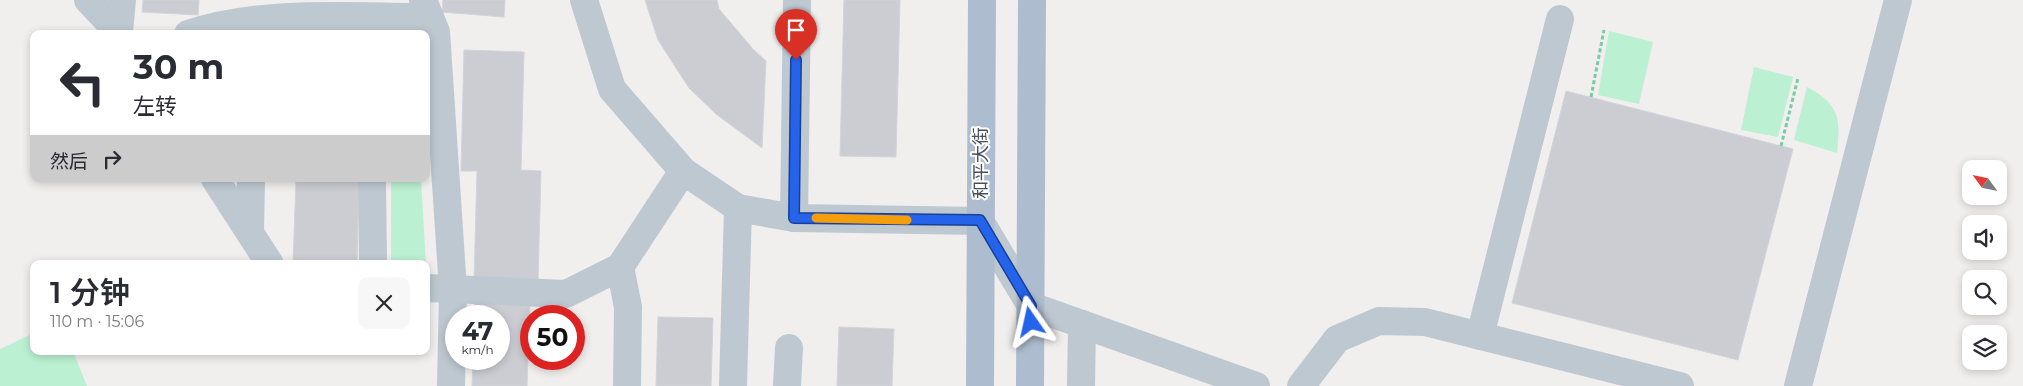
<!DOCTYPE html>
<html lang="zh">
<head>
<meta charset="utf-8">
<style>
  :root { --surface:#fff; --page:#f7f7f7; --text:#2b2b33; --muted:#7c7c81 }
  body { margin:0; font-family:Montserrat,"Noto Sans SC",sans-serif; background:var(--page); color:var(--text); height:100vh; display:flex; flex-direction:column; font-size:19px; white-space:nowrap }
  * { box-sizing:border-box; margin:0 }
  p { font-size:16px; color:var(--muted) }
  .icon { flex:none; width:28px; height:28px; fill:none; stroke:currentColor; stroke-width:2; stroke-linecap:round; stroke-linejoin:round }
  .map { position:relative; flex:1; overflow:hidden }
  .panel { position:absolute; left:30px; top:260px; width:400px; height:95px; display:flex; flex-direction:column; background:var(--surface); border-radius:10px; box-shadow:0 2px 8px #0003 }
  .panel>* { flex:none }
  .guide { position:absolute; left:30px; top:30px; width:400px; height:152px; border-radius:10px; box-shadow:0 2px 8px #0003; background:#fff; color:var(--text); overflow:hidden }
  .needle { width:32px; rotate:303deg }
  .buttons { position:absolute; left:1962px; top:160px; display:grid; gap:10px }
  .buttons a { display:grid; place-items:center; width:45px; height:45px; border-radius:10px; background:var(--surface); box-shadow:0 2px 8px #0003; font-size:25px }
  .speed { position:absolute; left:445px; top:305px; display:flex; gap:10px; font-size:25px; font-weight:700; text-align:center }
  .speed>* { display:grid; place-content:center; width:65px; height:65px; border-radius:50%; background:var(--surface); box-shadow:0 2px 8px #0003; line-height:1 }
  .speed small { font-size:12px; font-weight:400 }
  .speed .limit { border:8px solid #d22; background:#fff; color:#111 }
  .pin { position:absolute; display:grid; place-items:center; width:42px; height:42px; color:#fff; margin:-51px -21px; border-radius:50% 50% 50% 0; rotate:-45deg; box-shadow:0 0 5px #0007 }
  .pin .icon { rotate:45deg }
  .me { position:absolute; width:55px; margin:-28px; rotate:349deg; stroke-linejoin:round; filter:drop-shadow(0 0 4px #0008) }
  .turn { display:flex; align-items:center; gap:18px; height:105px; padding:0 20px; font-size:22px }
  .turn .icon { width:65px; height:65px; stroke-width:2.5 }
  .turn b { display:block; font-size:35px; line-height:42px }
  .then { display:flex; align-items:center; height:48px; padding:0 20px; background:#0003; gap:10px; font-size:19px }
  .round { display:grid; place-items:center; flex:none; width:52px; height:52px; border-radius:10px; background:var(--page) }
  .head { display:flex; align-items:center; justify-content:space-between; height:85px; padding:0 20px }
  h1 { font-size:30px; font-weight:600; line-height:38px }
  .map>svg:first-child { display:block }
  .green { fill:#bbf0d2 }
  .building { fill:#cbcdd3; stroke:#d2d4da }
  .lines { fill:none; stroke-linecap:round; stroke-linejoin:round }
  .path { stroke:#73cea5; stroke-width:3; stroke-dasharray:4 2.5; stroke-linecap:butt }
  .minor { stroke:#bec8d1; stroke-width:28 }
  .major { stroke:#adbcce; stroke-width:28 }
  .route-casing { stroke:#184099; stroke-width:12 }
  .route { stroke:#2563eb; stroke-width:9 }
  .slow { stroke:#f59e0b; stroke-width:9 }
  .labels { text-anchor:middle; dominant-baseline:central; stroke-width:4; stroke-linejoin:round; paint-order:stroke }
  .street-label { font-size:18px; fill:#46515c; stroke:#fff }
</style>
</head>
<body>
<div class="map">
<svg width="2023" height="386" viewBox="0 0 2023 386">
  <rect width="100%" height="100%" fill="#f1eeee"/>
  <g class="green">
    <polygon points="1609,31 1653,42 1639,104 1598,95"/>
    <polygon points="1754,67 1793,77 1778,137 1741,130"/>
    <path d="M1807 87C1839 104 1841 118 1837 153L1794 140Z"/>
    <polygon points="391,179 421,179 426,264 391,264"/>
    <polygon points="34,333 34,351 73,351 87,386 0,386 0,349"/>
  </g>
  <g class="building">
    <polygon points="143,0 199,0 198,15 142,12"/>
    <polygon points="443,0 505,0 504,17 442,12"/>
    <polygon points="645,0 717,0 719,9 753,49 766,61 762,148 716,114 689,88 658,40"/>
    <polygon points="844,0 900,0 896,157 840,156"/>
    <polygon points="464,50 524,52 521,170 541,171 538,282 474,281 477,171 461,171"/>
    <polygon points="1566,91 1793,149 1738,360 1512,303"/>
    <polygon points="296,179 359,179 357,264 293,264"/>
    <polygon points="475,303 530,305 527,386 472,386 473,359 499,359 499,316 474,316"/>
    <polygon points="658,317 713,318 711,386 656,386"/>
    <polygon points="839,327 894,329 892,386 837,386"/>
  </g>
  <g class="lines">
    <g class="path">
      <polyline points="1591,97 1604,30"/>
      <polyline points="1781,146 1798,78"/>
    </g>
    <g class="minor">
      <polyline points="88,0 120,34"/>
      <polyline points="423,0 436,32 453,290 451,386"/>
      <polyline points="584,0 612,89 683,171 738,208 794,218 980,221 1031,306 1256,386"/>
      <polyline points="119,32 122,0"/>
      <path d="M188 34C265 9 350 17 430 17"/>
      <polyline points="215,179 270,264"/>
      <polyline points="372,179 373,264"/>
      <polyline points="794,218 797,0"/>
      <polyline points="250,232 251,179"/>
      <polyline points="620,267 628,307 627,386"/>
      <polyline points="426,288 566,294 620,267 683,171"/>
      <polyline points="1480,336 1560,19"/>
      <polyline points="733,386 738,208"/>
      <polyline points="787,386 789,348"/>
      <polyline points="1081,386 1082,324"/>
      <polyline points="1301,386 1337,339 1379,321 1425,322 1680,386"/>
      <polyline points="1798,386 1898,0"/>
    </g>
    <g class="major">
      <polyline points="980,386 982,0"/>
      <polyline points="1030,386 1032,0"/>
    </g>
  </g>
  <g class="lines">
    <g class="route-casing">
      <polyline id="route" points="796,60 794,218 980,220 1031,306 1031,322"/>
    </g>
    <use href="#route" class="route"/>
    <polyline class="slow" points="816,218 907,220"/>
  </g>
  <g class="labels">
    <g class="street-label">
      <text transform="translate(981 163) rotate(-90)">和平大街</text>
    </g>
  </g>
</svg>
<div class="buttons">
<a><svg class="needle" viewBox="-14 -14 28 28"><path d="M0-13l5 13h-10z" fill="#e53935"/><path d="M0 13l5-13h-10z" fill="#7c7c81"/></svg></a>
<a><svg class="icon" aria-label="sound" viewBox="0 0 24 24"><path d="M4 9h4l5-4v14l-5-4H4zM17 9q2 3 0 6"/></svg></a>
<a><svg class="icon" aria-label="search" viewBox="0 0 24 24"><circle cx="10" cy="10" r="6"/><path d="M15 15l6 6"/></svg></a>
<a><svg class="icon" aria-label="layers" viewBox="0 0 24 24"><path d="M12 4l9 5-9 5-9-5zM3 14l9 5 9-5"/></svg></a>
</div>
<div class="speed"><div>47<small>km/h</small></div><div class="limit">50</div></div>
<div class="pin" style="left:796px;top:60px;background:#d93025"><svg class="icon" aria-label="arrive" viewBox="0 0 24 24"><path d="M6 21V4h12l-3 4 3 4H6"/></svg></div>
<svg class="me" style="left:1031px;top:322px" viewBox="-20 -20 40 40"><path d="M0-17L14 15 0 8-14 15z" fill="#2563eb" stroke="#fff" stroke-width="4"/></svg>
<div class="guide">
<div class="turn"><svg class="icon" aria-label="left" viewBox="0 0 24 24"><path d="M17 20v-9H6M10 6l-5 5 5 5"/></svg><div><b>30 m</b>左转</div></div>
<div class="then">然后<svg class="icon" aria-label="right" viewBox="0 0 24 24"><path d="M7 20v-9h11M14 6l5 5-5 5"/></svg></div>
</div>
<section class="panel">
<div class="head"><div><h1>1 分钟</h1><p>110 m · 15:06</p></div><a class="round"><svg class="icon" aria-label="close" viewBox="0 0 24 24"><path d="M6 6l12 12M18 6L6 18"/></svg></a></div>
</section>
</div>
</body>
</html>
